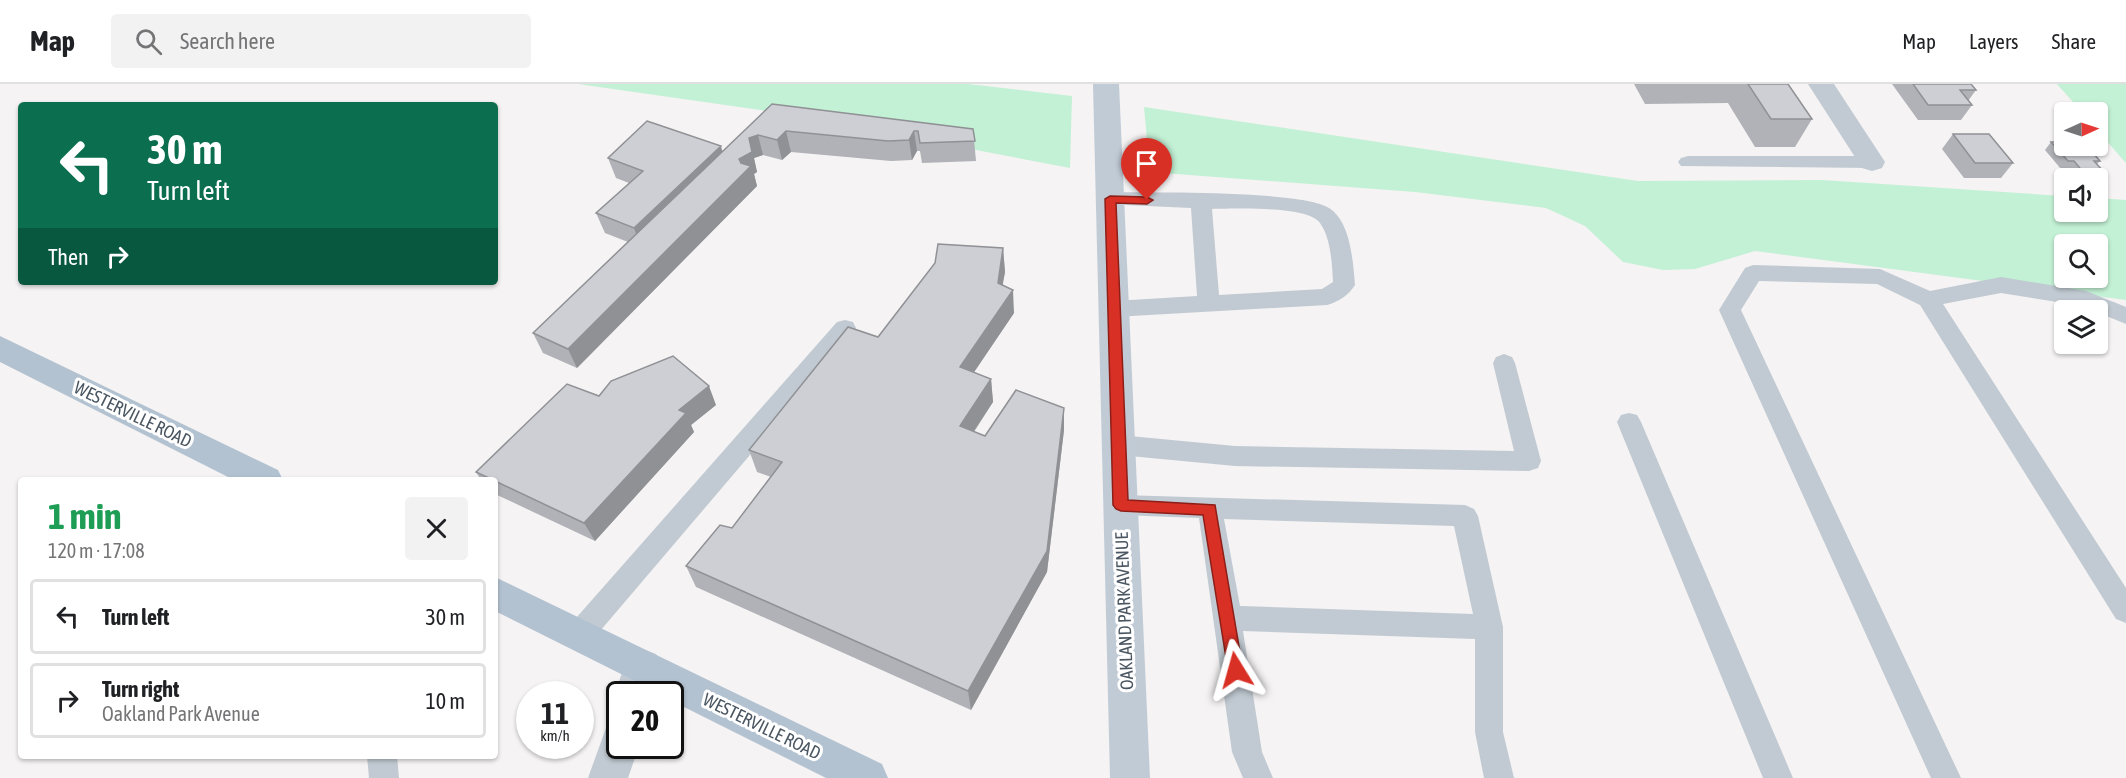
<!DOCTYPE html>
<html lang="en">
<head>
<meta charset="utf-8">
<style>
  :root { --surface:#fff; --page:#f2f2f2; --text:#202124; --muted:#757577; --line:#e0e0e0 }
  body { margin:0; font-family:"Asap Condensed",sans-serif; background:var(--page); color:var(--text); height:100vh; display:flex; flex-direction:column; font-size:22px; white-space:nowrap }
  * { box-sizing:border-box; margin:0 }
  p { font-size:20px; color:var(--muted) }
  .icon { flex:none; width:33px; height:33px; fill:none; stroke:currentColor; stroke-width:2; stroke-linecap:round; stroke-linejoin:round }
  .map { position:relative; flex:1; overflow:hidden }
  .drawer { position:absolute; left:18px; top:393px; width:480px; height:282px; display:flex; flex-direction:column; background:var(--surface); border-radius:6px; box-shadow:0 2px 4px #0004 }
  .drawer>* { flex:none }
  .top-card { position:absolute; left:18px; top:18px; width:480px; height:183px; border-radius:6px; box-shadow:0 2px 4px #0004; background:#0b6e4f; color:#fff; overflow:hidden }
  .needle { width:39px; rotate:87deg }
  .buttons { position:absolute; left:2054px; top:18px; display:grid; gap:12px }
  .buttons a { display:grid; place-items:center; width:54px; height:54px; border-radius:6px; background:var(--surface); box-shadow:0 2px 4px #0004; font-size:30px }
  .speed { position:absolute; left:516px; top:597px; display:flex; gap:12px; font-size:30px; font-weight:700; text-align:center }
  .speed>* { display:grid; place-content:center; width:78px; height:78px; border-radius:50%; background:var(--surface); box-shadow:0 2px 4px #0004; line-height:1 }
  .speed small { font-size:15px; font-weight:400 }
  .speed .limit { border:3px solid #111; border-radius:9px; background:#fff; color:#111 }
  .pin { position:absolute; display:grid; place-items:center; width:51px; height:51px; color:#fff; margin:-62px -26px; border-radius:50% 50% 50% 0; rotate:-45deg; box-shadow:0 0 6px #0007 }
  .pin .icon { rotate:45deg }
  .me { position:absolute; width:66px; margin:-33px; rotate:352deg; stroke-linejoin:round; filter:drop-shadow(0 0 4px #0008) }
  .turn { display:flex; align-items:center; gap:21px; height:126px; padding:0 30px; font-size:27px }
  .turn .icon { width:78px; height:78px; stroke-width:2.5 }
  .turn b { display:block; font-size:42px; line-height:51px }
  .then { display:flex; align-items:center; height:57px; padding:0 30px; background:#0003; gap:12px; font-size:22px }
  .round { display:grid; place-items:center; flex:none; width:63px; height:63px; border-radius:6px; background:var(--page) }
  .summary { display:flex; align-items:center; justify-content:space-between; height:102px; padding:0 30px }
  h1 { font-size:36px; font-weight:700; line-height:45px; color:#1e9e55 }
  ul { padding:0; list-style:none }
  li { display:flex; align-items:center; gap:18px; height:75px; margin:0 12px 9px; padding:0 18px; border:3px solid var(--line); border-radius:6px }
  li div { flex:1 }
  li b { display:block; font-size:22px }
  li em { font-style:normal }
  header { display:flex; align-items:center; gap:36px; box-sizing:border-box; height:84px; padding:0 30px; background:var(--surface); border-bottom:2px solid var(--line) }
  header strong { font-size:28px }
  nav { display:flex; gap:33px; margin-inline-start:auto; font-size:21px }
  .search { width:420px; height:54px; background:var(--page); display:flex; align-items:center; gap:15px; box-sizing:border-box; padding:0 21px; border-radius:6px; color:var(--muted); font-size:22px }
  .map>svg:first-child { display:block }
  .green { fill:#c3f1d5; fill-rule:evenodd }
  .lines { fill:none; stroke-linecap:round; stroke-linejoin:round }
  .lane { fill:#c1cad2; fill-rule:evenodd }
  .street { fill:#c1cad2; fill-rule:evenodd }
  .secondary { fill:#c1cbd6; fill-rule:evenodd }
  .primary { fill:#b3c2d1; fill-rule:evenodd }
  .wall { fill:#b0b2b7 }
  .shaded-wall { fill:#909195 }
  .building { fill:#cdcfd5; stroke:#909195; stroke-width:1.5 }
  .route { fill:#d93025; stroke:#8d1f18; stroke-width:1.5 }
  .labels { text-anchor:middle; dominant-baseline:central; stroke-width:6; stroke-linejoin:round; paint-order:stroke }
  .street-label { font-size:18px; fill:#4a5661; stroke:#fff }
</style>
</head>
<body>
<header>
<strong>Map</strong>
<div class="search"><svg class="icon" aria-label="search" viewBox="0 0 24 24"><circle cx="10" cy="10" r="6"/><path d="M15 15l6 6"/></svg>Search here</div>
<nav><a>Map</a><a>Layers</a><a>Share</a></nav>
</header>
<div class="map">
<svg width="2126" height="694" viewBox="0 0 2126 694">
  <rect width="100%" height="100%" fill="#f5f3f3"/>
  <g class="green">
    <polygon points="578,0 968,0 1072,12 1070,84 782,29"/>
    <polygon points="2057,0 2126,0 2126,79 2097,46 2097,28 2082,28"/>
    <path d="M1144 23 1638 97 1822 96 2064 112V128H2097V114L2126 116V216L1755 167 1695 185 1663 186 1623 178 1585 142 1546 124 1415 108 1150 88ZM2064 160H2097V194H2064Z"/>
  </g>
  <g class="lines">
    <g class="lane">
      <polygon points="1688,72 1872,72 1879,74 1882,78 1879,82 1872,84 1681,82 1678,78 1681,74"/>
      <path d="M1110 108C1151 109 1302 106 1329 124 1351 138 1353 178 1355 201 1349 211 1338 218 1327 221L1114 233 1106 231 1103 225 1106 219 1114 217 1197 212 1191 124 1103 120 1100 115 1103 110ZM1212 125C1234 125 1307 121 1320 139 1331 154 1332 180 1333 198L1322 205 1219 211Z"/>
      <polygon points="1753,181 1880,185 1930,207 2001,193 2086,207 2126,223 2126,240 2082,222 2001,209 1943,220 2126,504 2126,539 2116,535 1920,221 1877,200 1759,197 1741,226 1961,694 1931,694 1719,226 1745,184"/>
      <polygon points="845,236 853,238 856,244 853,250 589,560 579,563 569,560 565,551 569,542 837,238"/>
      <polygon points="1504,270 1512,273 1515,279 1541,377 1538,384 1529,387 1235,382 1119,371 1110,368 1107,361 1110,354 1119,351 1235,362 1514,367 1493,279 1496,273"/>
      <polygon points="1629,329 1637,331 1641,338 1793,694 1763,694 1617,338 1621,331"/>
      <path d="M1121 411 1465 421 1474 425 1478 432 1503 543V648L1514 694H1484L1475 648V555L1243 547 1262 668 1273 694H1243L1232 668 1199 434 1121 431 1112 428 1108 421 1112 414ZM1224 435 1454 442 1473 530 1240 522Z"/>
      <polygon points="367,672 397,672 399,694 369,694"/>
    </g>
    <g class="street">
      <polygon points="1808,0 1834,0 1885,78 1882,84 1872,87 1862,84"/>
      <polygon points="642,565 656,570 661,582 653,610 620,610 620,621 615,610 628,570"/>
      <polygon points="620,638 620,662 639,662 628,694 588,694 606,644"/>
    </g>
    <polygon class="secondary" points="1093,0 1119,0 1150,694 1110,694"/>
    <g class="primary">
      <polygon points="0,252 278,386 283,396 234,396 0,278"/>
      <polygon points="495,493 882,680 888,694 826,694 670,616 670,610 661,610 495,527"/>
    </g>
  </g>
  <g class="wall">
    <polygon points="1634,0 1788,0 1812,35 1795,63 1755,63 1728,19 1645,20"/>
    <polygon points="1892,0 1971,0 1976,6 1968,17 1972,21 1961,36 1918,36"/>
    <polygon points="772,20 973,45 976,77 922,79 920,67 917,67 912,76 891,77 791,68 782,76 763,71 754,74 757,88 754,90 757,102 577,284 543,269 533,249 628,158 605,149 596,129 629,99 616,94 608,74 722,68"/>
    <polygon points="1953,50 2013,79 2001,94 1964,94 1942,65"/>
    <polygon points="2051,58 2100,77 2097,80 2105,89 2098,97 2097,94 2075,94 2067,85 2061,85 2045,66"/>
    <polygon points="1003,164 1005,188 1002,201 1014,229 974,288 991,295 993,318 974,348 985,352 1064,346 1047,488 971,626 696,503 686,482 732,444 771,393 757,388 749,366 878,253"/>
    <polygon points="599,312 716,321 691,341 694,348 595,457 495,410 495,396 481,396 476,388"/>
  </g>
  <g class="shaded-wall">
    <polygon points="786,47 791,68 782,76 777,56"/>
    <polygon points="914,47 917,67 912,76 909,56"/>
    <polygon points="758,51 763,71 754,74 757,88 754,90 757,102 577,284 568,265 739,75 749,54"/>
    <polygon points="721,62 726,82 641,164 634,144"/>
    <polygon points="1003,164 1005,188 999,222 998,199"/>
    <polygon points="1013,206 1014,229 962,306 960,283"/>
    <polygon points="991,295 993,318 962,365 960,342"/>
    <polygon points="709,302 716,321 691,341 694,348 595,457 584,439 679,326"/>
    <polygon points="1064,324 1064,346 1047,488 971,626 968,607"/>
  </g>
  <g class="building">
    <polygon points="1748,0 1788,0 1812,35 1771,35"/>
    <polygon points="1913,0 1971,0 1976,6 1960,6 1972,21 1928,21"/>
    <polygon points="772,20 973,45 975,57 920,59 918,47 914,47 909,56 888,57 786,47 777,56 758,51 749,54 752,68 739,75 741,79 751,82 568,265 533,249"/>
    <polygon points="647,37 721,62 634,144 596,129 643,87 608,74"/>
    <polygon points="1953,50 1989,50 2013,79 1975,79"/>
    <polygon points="2051,58 2064,58 2064,62 2087,62 2100,77 2094,77 2105,89 2084,89 2074,77 2068,77"/>
    <polygon points="938,160 1003,164 998,199 1013,206 960,283 991,295 960,342 985,352 1016,306 1064,324 1047,467 968,607 686,482 720,441 732,444 782,378 749,366 848,243 878,253 935,179"/>
    <polygon points="673,272 709,302 679,326 686,329 584,439 495,397 495,396 493,396 476,388 567,300 599,312 611,297"/>
  </g>
  <polygon class="route" points="1110,112 1147,113 1153,116 1147,120 1116,119 1128,416 1215,421 1243,586 1241,591 1236,593 1230,591 1228,586 1203,431 1121,427 1116,425 1113,421 1105,115"/>
  <g class="labels">
    <g class="street-label">
      <text transform="translate(133 330) rotate(26)">WESTERVILLE ROAD</text>
      <text transform="translate(1124 527) rotate(-92)">OAKLAND PARK AVENUE</text>
      <text transform="translate(762 642) rotate(26)">WESTERVILLE ROAD</text>
    </g>
  </g>
</svg>
<div class="buttons">
<a><svg class="needle" viewBox="-14 -14 28 28"><path d="M0-13l5 13h-10z" fill="#e53935"/><path d="M0 13l5-13h-10z" fill="#757577"/></svg></a>
<a><svg class="icon" aria-label="sound" viewBox="0 0 24 24"><path d="M4 9h4l5-4v14l-5-4H4zM17 9q2 3 0 6"/></svg></a>
<a><svg class="icon" aria-label="search" viewBox="0 0 24 24"><circle cx="10" cy="10" r="6"/><path d="M15 15l6 6"/></svg></a>
<a><svg class="icon" aria-label="layers" viewBox="0 0 24 24"><path d="M12 4l9 5-9 5-9-5zM3 14l9 5 9-5"/></svg></a>
</div>
<div class="speed"><div>11<small>km/h</small></div><div class="limit">20</div></div>
<div class="pin" style="left:1147px;top:116px;background:#d93025"><svg class="icon" aria-label="arrive" viewBox="0 0 24 24"><path d="M6 21V4h12l-3 4 3 4H6"/></svg></div>
<svg class="me" style="left:1236px;top:586px" viewBox="-20 -20 40 40"><path d="M0-17L14 15 0 8-14 15z" fill="#d93025" stroke="#fff" stroke-width="4"/></svg>
<div class="top-card">
<div class="turn"><svg class="icon" aria-label="left" viewBox="0 0 24 24"><path d="M17 20v-9H6M10 6l-5 5 5 5"/></svg><div><b>30 m</b>Turn left</div></div>
<div class="then">Then<svg class="icon" aria-label="right" viewBox="0 0 24 24"><path d="M7 20v-9h11M14 6l5 5-5 5"/></svg></div>
</div>
<section class="drawer">
<div class="summary"><div><h1>1 min</h1><p>120 m · 17:08</p></div><a class="round"><svg class="icon" aria-label="close" viewBox="0 0 24 24"><path d="M6 6l12 12M18 6L6 18"/></svg></a></div>
<ul>
<li><svg class="icon" aria-label="left" viewBox="0 0 24 24"><path d="M17 20v-9H6M10 6l-5 5 5 5"/></svg><div><b>Turn left</b></div><em>30 m</em></li>
<li><svg class="icon" aria-label="right" viewBox="0 0 24 24"><path d="M7 20v-9h11M14 6l5 5-5 5"/></svg><div><b>Turn right</b><p>Oakland Park Avenue</p></div><em>10 m</em></li>
</ul>
</section>
</div>
</body>
</html>
